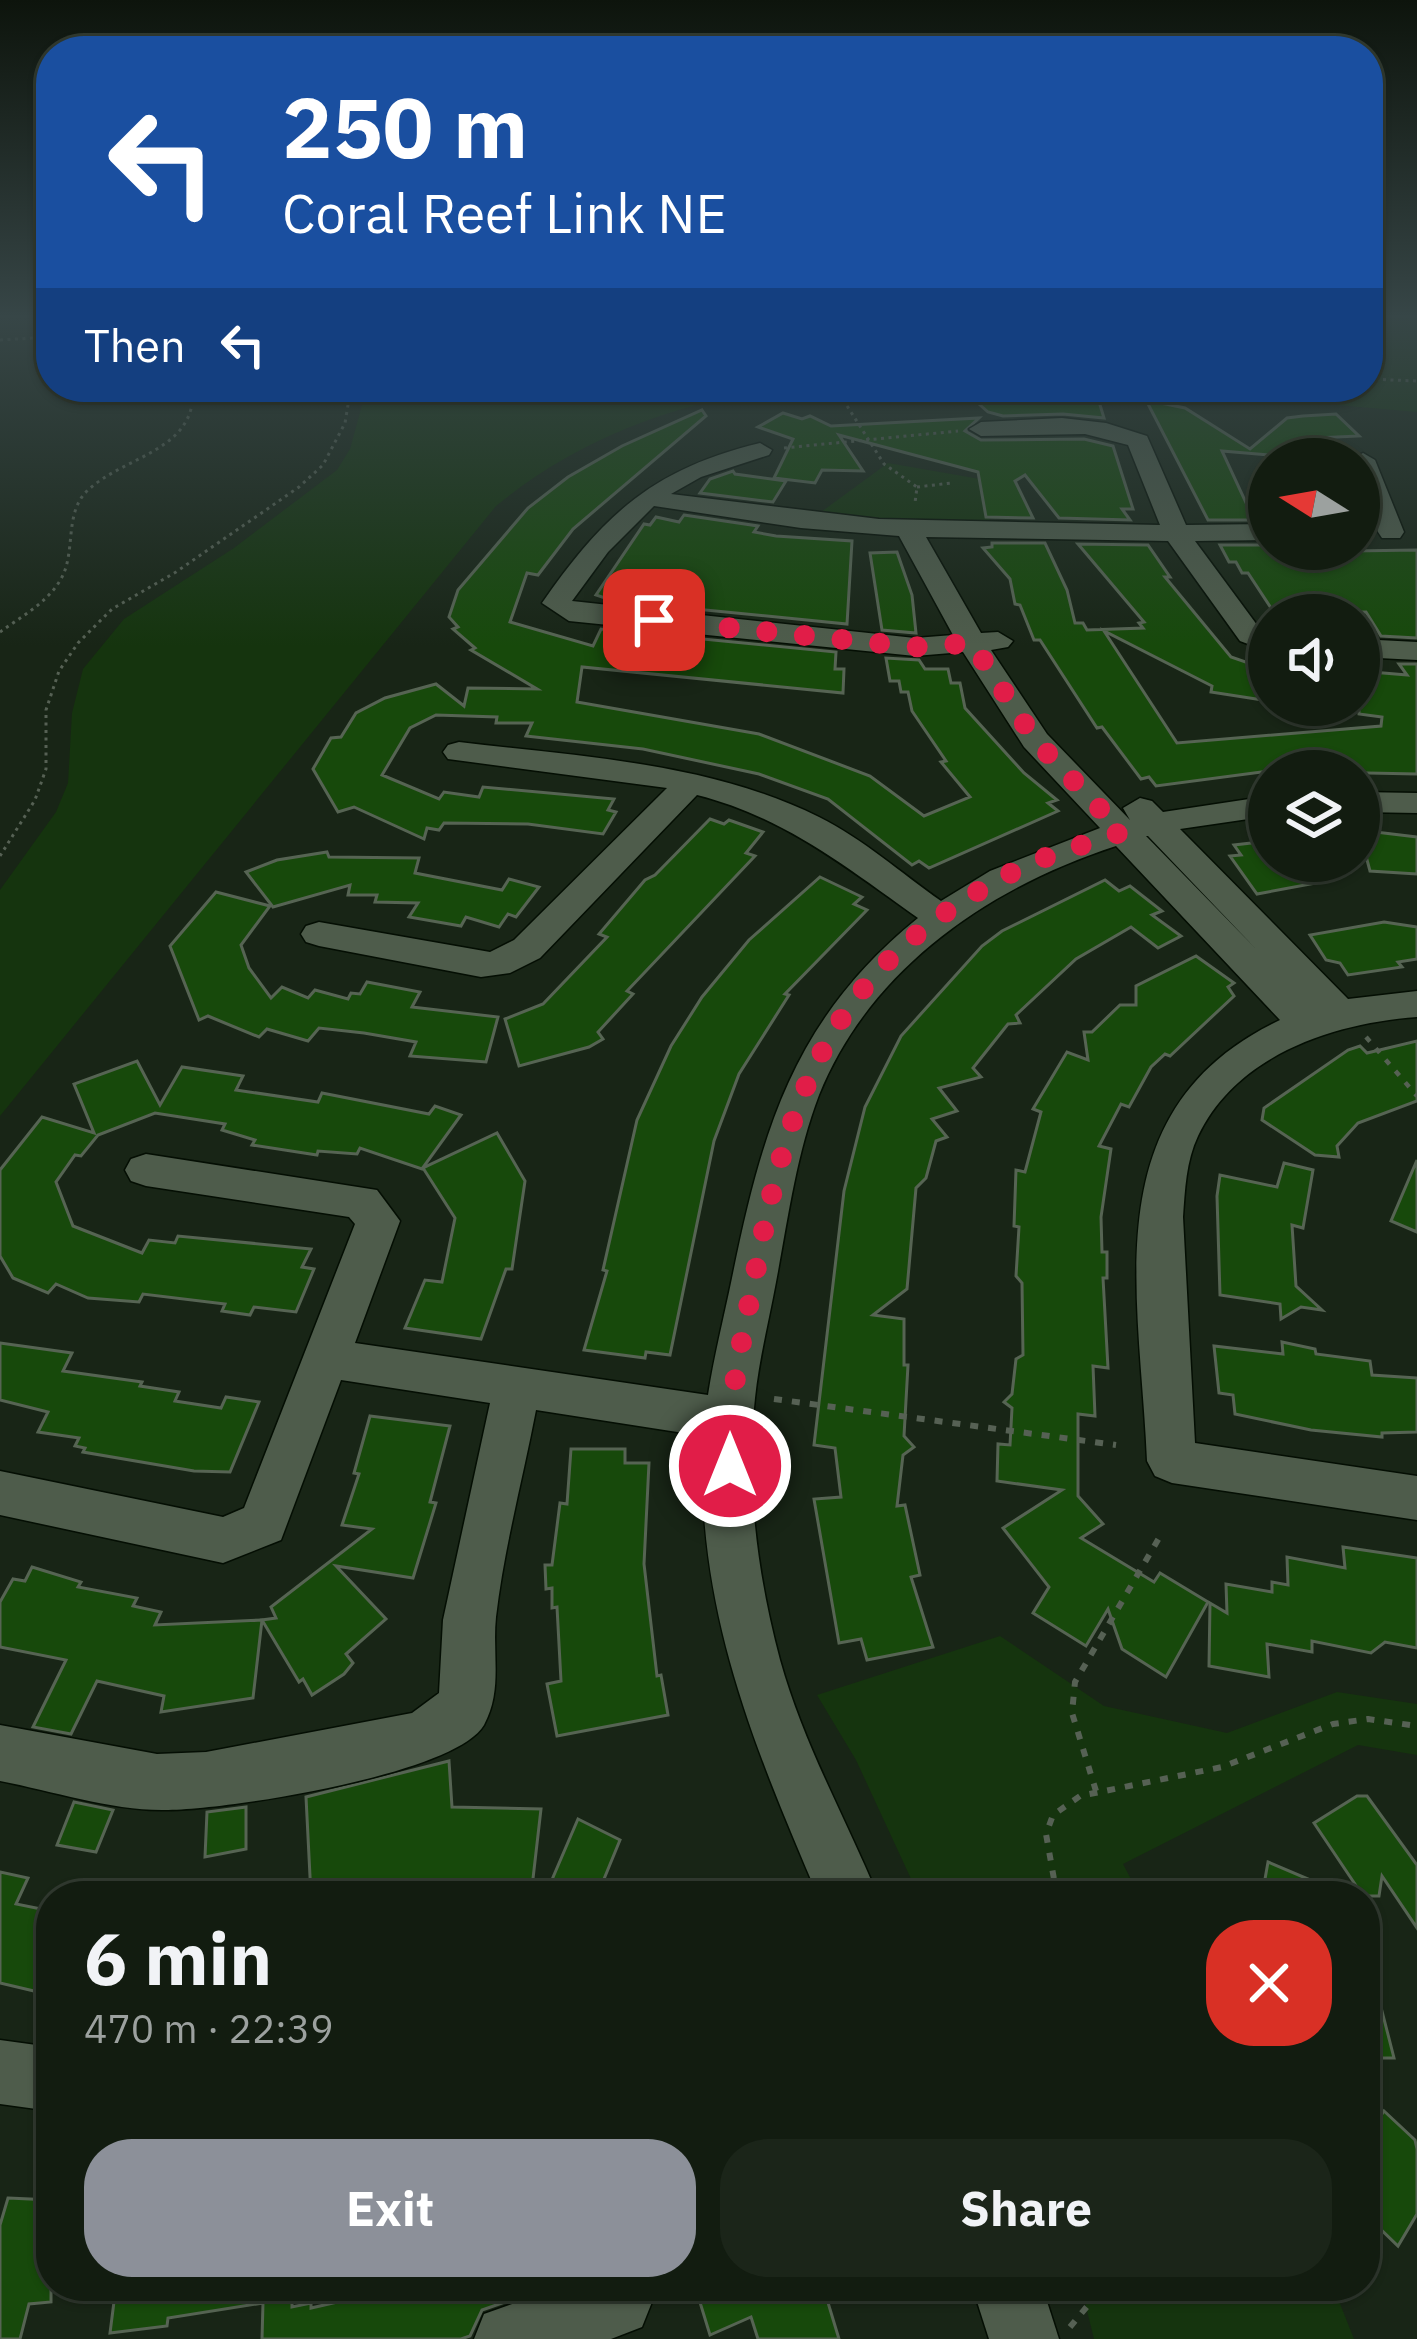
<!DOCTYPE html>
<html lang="en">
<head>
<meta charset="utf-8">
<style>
  :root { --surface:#121c10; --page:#1b2519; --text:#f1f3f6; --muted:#9ca19f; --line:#313a30; --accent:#8c9099 }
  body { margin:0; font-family:"IBM Plex Sans",sans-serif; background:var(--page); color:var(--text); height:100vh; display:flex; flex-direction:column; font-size:45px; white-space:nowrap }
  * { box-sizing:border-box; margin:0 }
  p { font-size:39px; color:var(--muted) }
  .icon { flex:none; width:66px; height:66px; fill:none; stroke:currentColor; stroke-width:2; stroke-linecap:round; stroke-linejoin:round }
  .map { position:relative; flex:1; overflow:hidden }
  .panel { position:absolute; left:36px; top:1881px; width:1344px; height:420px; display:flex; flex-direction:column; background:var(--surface); border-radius:48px; box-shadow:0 3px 9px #0004,0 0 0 3px var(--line) }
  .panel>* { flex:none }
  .top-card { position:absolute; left:36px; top:36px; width:1347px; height:366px; border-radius:48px; box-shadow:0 3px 9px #0004,0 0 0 3px var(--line); background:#1a4fa0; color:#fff; overflow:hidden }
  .needle { width:78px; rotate:281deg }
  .fabs { position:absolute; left:1248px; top:438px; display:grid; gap:24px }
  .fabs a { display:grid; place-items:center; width:132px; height:132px; border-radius:50%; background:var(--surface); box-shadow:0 3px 9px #0004,0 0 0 3px var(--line); font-size:60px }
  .pin { position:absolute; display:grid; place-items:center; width:102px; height:102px; color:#fff; margin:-51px; border-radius:24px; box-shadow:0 6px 18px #0006 }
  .me { position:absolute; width:132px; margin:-66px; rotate:0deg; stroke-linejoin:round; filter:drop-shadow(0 0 9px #0008) }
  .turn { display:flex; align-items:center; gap:42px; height:252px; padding:0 48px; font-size:54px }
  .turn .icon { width:156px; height:156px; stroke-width:2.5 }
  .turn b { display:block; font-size:84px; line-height:102px }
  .then { display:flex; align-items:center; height:114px; padding:0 48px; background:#0003; gap:24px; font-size:45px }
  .round { display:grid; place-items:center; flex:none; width:126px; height:126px; border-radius:48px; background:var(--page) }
  .headline { display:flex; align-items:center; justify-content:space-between; height:204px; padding:0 48px }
  h1 { font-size:72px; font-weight:700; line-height:90px }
  .action { display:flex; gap:24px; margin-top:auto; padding:24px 48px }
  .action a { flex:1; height:138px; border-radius:48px; background:var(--accent); color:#fff; font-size:48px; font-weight:700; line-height:138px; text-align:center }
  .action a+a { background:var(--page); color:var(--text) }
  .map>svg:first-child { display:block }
  .green { fill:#15340e }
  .building { fill:#17490b; stroke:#566453; stroke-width:3 }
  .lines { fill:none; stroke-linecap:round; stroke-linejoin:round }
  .minor-casing { stroke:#040e03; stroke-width:3 }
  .path-far2 { stroke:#566154; stroke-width:3; stroke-dasharray:3 4.5; stroke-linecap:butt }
  .path-far1 { stroke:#566154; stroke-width:4.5; stroke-dasharray:6 9; stroke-linecap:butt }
  .path { stroke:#566154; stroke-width:6; stroke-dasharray:8 10; stroke-linecap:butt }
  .minor { fill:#4e5c4b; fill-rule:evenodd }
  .route { stroke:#e11d48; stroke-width:21; stroke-dasharray:0 37.8 }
</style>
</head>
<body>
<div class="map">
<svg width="1417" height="2339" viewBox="0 0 1417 2339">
  <rect width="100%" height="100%" fill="#182516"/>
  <g class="green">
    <polygon points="1368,318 1417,318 1417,412 1325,404 1323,387 1368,387"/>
    <path d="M367 387H785C677 403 580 437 496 506L0 1116V890L56 812 68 783 72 713 83 669 124 619 234 548 337 470 350 449Z"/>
    <polygon points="888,463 980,479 991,525 817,515"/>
    <polygon points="1000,1636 1104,1706 1227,1733 1337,1692 1417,1704 1417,1755 1358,1745 1123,1864 1140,1896 919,1896 856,1760 817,1695"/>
    <polygon points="1081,2286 1333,2286 1354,2339 1094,2339"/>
  </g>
  <g class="building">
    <polygon points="962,389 1097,395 1104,418 1063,414 1003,416 988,412"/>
    <polygon points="1146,400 1185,408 1250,449 1287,418 1303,416 1336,414 1359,436 1316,438 1314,459 1222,451 1254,520 1208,520"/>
    <polygon points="702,410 706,416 573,529 538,575 527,573 510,622 593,646 601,629 836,652 835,669 844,669 843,693 582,667 577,702 759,734 870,776 924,816 970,797 941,762 946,761 912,711 908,692 901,692 899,681 890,681 886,658 919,660 925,669 948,669 951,683 960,683 965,708 1024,773 1057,800 1048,803 1058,811 929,868 919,861 912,865 828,799 759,774 643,749 526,736 532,723 496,723 497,717 436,715 410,728 382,775 439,799 444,792 479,797 483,787 614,799 608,810 616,812 603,834 528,824 444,823 439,830 427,828 424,839 354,807 338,812 313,769 331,738 341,737 356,713 385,698 436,684 464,706 468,688 537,689 471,650 475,648 453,629 458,627 449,617 458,590 528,508 568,477 622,446"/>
    <polygon points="783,413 802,419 810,416 831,426 979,418 965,431 981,440 1084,439 1113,446 1133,509 1122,509 1130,520 1059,518 1025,475 1015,481 1033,518 986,517 978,472 839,435 863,471 822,470 815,483 774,478 793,439 758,427"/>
    <polygon points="733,471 735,474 786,481 773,502 700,493 710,479"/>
    <polygon points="684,515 758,526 754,532 776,536 852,541 847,624 614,601 596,595 644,524 650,525 656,517 679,522"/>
    <polygon points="992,543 1045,543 1067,590 1075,623 1083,623 1087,630 1143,628 1139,623 1144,622 1078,544 1148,545 1170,577 1165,577 1231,657 1269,670 1269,701 1211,692 1212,686 1104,631 1177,743 1381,726 1382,717 1359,714 1359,671 1407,675 1399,664 1417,664 1417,774 1269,771 1156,786 1149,777 1141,779 1102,727 1097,728 1040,640 1034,640 1020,605 1015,604 1010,579 983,548 992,547"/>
    <polygon points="1220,545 1267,545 1287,552 1417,550 1417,638 1381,636 1366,612 1287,613 1284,608 1271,608 1248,573 1242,573 1236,562 1229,562"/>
    <polygon points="897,552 912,595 916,633 882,630 870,553"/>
    <polygon points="710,819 724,824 729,820 763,832 746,853 755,856 627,991 633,994 598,1032 603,1039 589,1047 519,1066 505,1019 543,1004 607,937 599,934 645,880 655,875"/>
    <polygon points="1359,830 1417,837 1417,874 1370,871"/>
    <polygon points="1269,841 1269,861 1300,861 1316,883 1257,894 1230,856 1241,855 1234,845"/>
    <polygon points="327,852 329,857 419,858 415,873 502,890 509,879 539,887 516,917 508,914 499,927 466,917 461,926 409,917 418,903 375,902 377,895 348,895 350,885 273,907 246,872 277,860"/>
    <polygon points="820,877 862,897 854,904 867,910 785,994 789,995 739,1074 714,1141 670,1355 646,1352 645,1358 584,1350 607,1271 603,1270 637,1120 671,1046 702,997 749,940"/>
    <polygon points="1105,880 1119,891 1130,886 1162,911 1152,915 1181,936 1158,948 1131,927 1076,959 1016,1015 1020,1023 1008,1024 973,1068 981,1077 939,1088 957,1111 932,1119 947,1137 936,1141 926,1178 916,1188 907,1289 873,1315 904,1319 904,1365 908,1365 904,1436 914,1447 903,1455 897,1506 905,1505 920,1575 911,1577 933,1647 867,1660 861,1639 839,1643 814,1499 841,1497 835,1448 814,1445 844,1191 865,1107 901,1036 982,946 1002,931"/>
    <polygon points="216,892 270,906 241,945 249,968 271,998 282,987 308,998 315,990 348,999 351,993 360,994 367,982 420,992 412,1007 498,1017 486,1062 410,1056 416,1042 364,1033 319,1028 308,1041 267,1029 259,1037 208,1016 199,1020 170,946"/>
    <polygon points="1384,922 1417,927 1417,959 1398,962 1402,967 1348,975 1340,963 1326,960 1310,935"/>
    <polygon points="1196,956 1234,983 1228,987 1234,996 1170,1056 1165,1054 1151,1067 1129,1107 1121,1104 1099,1146 1111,1149 1101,1217 1102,1252 1107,1252 1107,1278 1103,1278 1108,1368 1093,1366 1095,1416 1078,1414 1078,1496 1103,1524 1081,1538 1154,1582 1160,1573 1208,1602 1166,1677 1122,1649 1108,1609 1086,1646 1033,1613 1049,1587 1003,1528 1062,1490 997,1481 998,1444 1010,1445 1012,1408 1004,1402 1012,1394 1016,1359 1023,1355 1022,1283 1016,1276 1019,1227 1014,1226 1016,1170 1025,1172 1041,1112 1033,1109 1067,1052 1088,1060 1084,1032 1092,1032 1120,1005 1136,1005 1136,986"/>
    <polygon points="1417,1041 1417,1101 1358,1123 1337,1146 1339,1157 1315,1155 1262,1120 1264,1108 1348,1050 1360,1046 1367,1053"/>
    <polygon points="137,1061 160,1105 182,1067 243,1076 236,1090 318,1102 322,1093 429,1114 435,1106 461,1115 422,1169 360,1148 357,1154 318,1151 317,1155 252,1145 255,1140 222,1130 225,1124 155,1113 98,1135 81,1156 75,1155 56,1182 73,1226 142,1253 149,1240 175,1243 178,1236 311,1249 302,1267 314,1269 296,1312 254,1307 250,1315 222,1311 225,1304 143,1294 139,1302 88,1298 56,1284 48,1293 13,1278 0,1256 0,1170 42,1117 94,1133 74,1084"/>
    <polygon points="497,1133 525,1181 512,1269 506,1269 481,1339 405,1328 425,1280 442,1282 455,1218 423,1168"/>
    <polygon points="1417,1160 1417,1232 1391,1221"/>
    <polygon points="1284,1163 1313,1170 1303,1228 1292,1225 1296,1286 1322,1310 1301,1307 1281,1319 1280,1304 1220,1295 1217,1196 1220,1175 1277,1187"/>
    <polygon points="1282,1342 1315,1349 1316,1354 1370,1361 1372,1375 1417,1378 1417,1432 1382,1433 1382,1437 1311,1430 1235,1414 1233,1395 1219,1393 1214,1346 1283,1354"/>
    <polygon points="0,1343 72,1353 63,1371 142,1382 140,1386 179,1392 175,1401 221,1408 226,1397 259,1402 230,1472 194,1471 83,1452 85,1448 75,1446 79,1438 38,1432 48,1412 0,1400"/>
    <polygon points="370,1416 450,1426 430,1502 436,1503 413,1578 336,1566 386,1619 346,1654 353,1663 344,1674 312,1695 303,1679 299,1682 262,1620 276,1618 271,1607 372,1529 342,1525 359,1474 354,1473"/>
    <polygon points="571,1449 625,1449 625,1463 649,1463 644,1564 657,1676 661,1675 668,1715 557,1736 547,1684 561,1681 557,1607 552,1608 552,1588 546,1589 545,1565 552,1565 560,1503 567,1504"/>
    <polygon points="1343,1547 1417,1558 1417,1648 1385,1642 1371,1653 1312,1641 1312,1652 1267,1644 1269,1677 1209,1666 1210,1603 1227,1613 1226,1584 1272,1592 1272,1582 1288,1585 1287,1557 1345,1568"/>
    <polygon points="32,1567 81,1582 78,1587 137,1598 133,1606 161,1612 155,1625 262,1620 253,1698 161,1712 164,1696 97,1681 71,1734 33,1727 66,1660 0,1647 0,1602 13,1579 25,1581"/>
    <polygon points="449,1761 452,1807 541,1809 531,1896 311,1896 306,1797"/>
    <polygon points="1357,1796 1367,1796 1417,1865 1417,1928 1382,1876 1379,1896 1363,1896 1314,1823"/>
    <polygon points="74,1802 113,1810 96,1852 57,1845"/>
    <polygon points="246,1807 246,1849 205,1857 207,1812"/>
    <polygon points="578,1819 620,1840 597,1896 545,1896"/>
    <polygon points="1268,1862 1348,1896 1262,1896"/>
    <polygon points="0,1872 28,1878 16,1904 51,1911 51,1995 0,1983"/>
    <polygon points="1373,1976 1394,2058 1365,2058 1365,1977"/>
    <polygon points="1384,2111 1415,2140 1417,2149 1417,2214 1398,2246 1365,2214 1365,2140"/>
    <polygon points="8,2198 51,2200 51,2302 29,2304 20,2339 0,2339 0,2225"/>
    <polygon points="116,2286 292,2286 292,2307 311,2303 311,2308 407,2286 506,2286 508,2301 482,2310 470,2336 461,2339 262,2339 263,2303 168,2318 167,2326 110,2333"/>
    <polygon points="695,2286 823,2286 839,2339 758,2339 751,2317 710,2335"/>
  </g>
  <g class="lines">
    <g class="minor-casing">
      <g id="minor">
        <path d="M1062 418 1106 423 1147 436 1186 525 1269 524V540L1195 541 1260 629 1269 633V652L1240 641 1168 541 926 537 981 633 998 632 1013 641 1008 647 991 650 1047 734 1130 820 1123 808 1140 798 1152 801 1163 812 1269 796V816L1180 829 1348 999 1417 991V1017C1335 1023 1237 1054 1198 1136 1186 1161 1185 1190 1183 1217L1195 1443 1417 1476V1520L1172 1483 1155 1476 1147 1461C1140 1292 1092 1109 1280 1020L1116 846C990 887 870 968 819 1095 796 1155 788 1219 776 1282 769 1320 759 1359 755 1398 745 1484 758 1578 780 1660 803 1743 845 1817 878 1896H818C753 1744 695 1606 703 1436L536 1410C523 1478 504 1548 496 1617 492 1654 503 1690 484 1725 455 1775 222 1811 162 1810 110 1810 52 1791 0 1781V1725L157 1754 206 1752 412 1713 439 1693 443 1620 490 1403 341 1380 281 1540 223 1563 0 1515V1471L223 1517 244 1508 355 1224 349 1217 146 1186 131 1181 125 1170 131 1159 146 1154 377 1190 400 1221 355 1343 708 1395C714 1356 724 1317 732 1278 763 1127 794 1019 918 918 846 867 784 817 697 795L540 958 510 973 481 977 319 946 306 942 301 934 306 926 319 922 490 952 514 940 667 788 448 759 443 752 448 745 459 742C581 757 708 762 819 817 863 839 901 873 941 901L990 871 1100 828 1024 747 963 652 915 656 569 621 542 603C604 514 653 469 760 443L772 450 769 455 701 477 671 494 879 519 1160 525 1128 445 1085 434 981 436 969 429 981 422ZM654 506 801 528 899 536 953 635 915 638 572 601 608 552ZM1146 836H1148L1257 950Z"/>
        <polygon points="1363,453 1375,460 1404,532 1400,538 1382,538 1378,532 1359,482 1359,459 1351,459"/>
        <polygon points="1359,639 1417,642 1417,660 1359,657"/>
        <polygon points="1359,792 1417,793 1417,813 1359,812"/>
        <polygon points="0,2040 51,2047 51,2111 0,2104"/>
        <polygon points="562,2286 645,2286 652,2302 642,2327 611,2339 474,2339 484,2314"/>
        <polygon points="972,2286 1042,2286 1059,2339 989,2339"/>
      </g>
    </g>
    <g class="path-far2">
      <polyline points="0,340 51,337"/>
      <polyline points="1368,379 1417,381"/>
      <polyline points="835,387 884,464 917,487 915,503"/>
      <polyline points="784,448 958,431"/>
      <polyline points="917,487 951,483"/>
      <path d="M0 632C22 616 49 602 62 577 76 550 64 512 88 490 126 455 197 451 193 387"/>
      <polyline points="0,856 35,800 46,769 46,710 59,671 78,643 112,609 176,572 299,487 323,465 345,423 351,387"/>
    </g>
    <polyline class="path-far1" points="1366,1037 1417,1096"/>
    <g class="path">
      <polyline points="774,1399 1116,1445"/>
      <polyline points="1096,1791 1072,1713 1075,1682 1159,1538"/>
      <polyline points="1057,1896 1046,1834 1053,1815 1080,1796 1222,1767 1333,1724 1368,1719 1417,1726"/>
      <polyline points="1070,2327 1104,2286"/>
    </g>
    <use href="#minor" class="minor"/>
  </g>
  <linearGradient id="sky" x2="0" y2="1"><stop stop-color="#0d140c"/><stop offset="0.49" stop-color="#374647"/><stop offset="1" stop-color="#374647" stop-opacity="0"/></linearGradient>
  <rect width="1417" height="646" fill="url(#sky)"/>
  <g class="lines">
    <path class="route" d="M654 620 915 647 972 643 1035 740 1122 832C1088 844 1051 853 1019 869 843 957 793 1075 758 1259 745 1328 727 1396 730 1466"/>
  </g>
</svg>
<div class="fabs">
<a><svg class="needle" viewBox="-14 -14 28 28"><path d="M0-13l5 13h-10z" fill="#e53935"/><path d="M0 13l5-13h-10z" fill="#9ca19f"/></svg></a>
<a><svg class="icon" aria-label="sound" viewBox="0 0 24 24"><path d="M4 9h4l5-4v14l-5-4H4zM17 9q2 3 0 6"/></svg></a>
<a><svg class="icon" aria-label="layers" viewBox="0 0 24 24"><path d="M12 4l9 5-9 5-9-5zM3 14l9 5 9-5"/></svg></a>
</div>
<div class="pin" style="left:654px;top:620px;background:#d93025"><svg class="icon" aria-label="arrive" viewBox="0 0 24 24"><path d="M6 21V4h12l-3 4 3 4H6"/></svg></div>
<svg class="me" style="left:730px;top:1466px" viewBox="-20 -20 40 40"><circle r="17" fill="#e11d48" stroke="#fff" stroke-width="3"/><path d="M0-11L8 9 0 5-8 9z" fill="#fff"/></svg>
<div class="top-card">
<div class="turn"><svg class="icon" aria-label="left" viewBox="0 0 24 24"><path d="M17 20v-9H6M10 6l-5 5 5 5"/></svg><div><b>250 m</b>Coral Reef Link NE</div></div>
<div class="then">Then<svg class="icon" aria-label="left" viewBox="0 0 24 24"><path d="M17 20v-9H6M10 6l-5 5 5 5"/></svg></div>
</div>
<section class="panel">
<div class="headline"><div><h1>6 min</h1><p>470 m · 22:39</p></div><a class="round" style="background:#d93025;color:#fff"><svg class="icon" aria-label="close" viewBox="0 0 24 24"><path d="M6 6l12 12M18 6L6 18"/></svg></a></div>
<div class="action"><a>Exit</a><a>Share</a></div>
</section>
</div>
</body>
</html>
